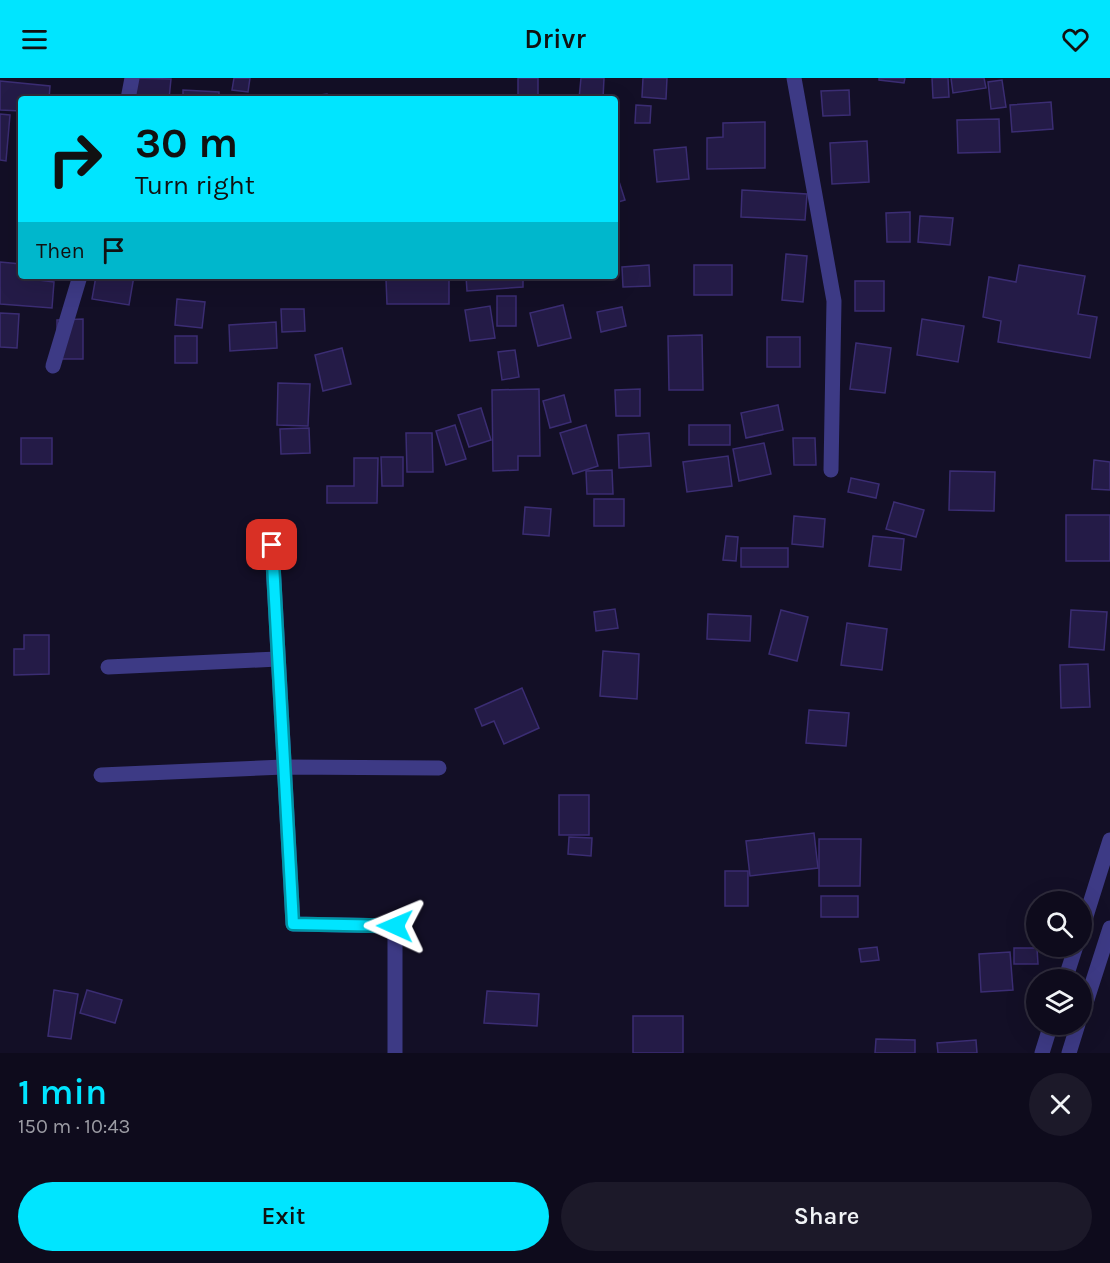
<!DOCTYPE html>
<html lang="en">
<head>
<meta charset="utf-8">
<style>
  :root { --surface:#0e0b1c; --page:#1c1929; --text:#f1f3f6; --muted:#9b9ba3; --line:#2e2b3b; --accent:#00e5ff }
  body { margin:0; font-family:Karla,sans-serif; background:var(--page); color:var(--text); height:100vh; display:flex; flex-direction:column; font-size:22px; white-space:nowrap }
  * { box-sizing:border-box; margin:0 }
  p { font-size:20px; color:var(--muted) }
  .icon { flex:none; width:33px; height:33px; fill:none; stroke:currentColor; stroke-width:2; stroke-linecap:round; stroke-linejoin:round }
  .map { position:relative; height:975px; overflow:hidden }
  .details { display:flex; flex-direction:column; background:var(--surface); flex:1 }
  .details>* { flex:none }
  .top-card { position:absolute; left:18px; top:18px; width:600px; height:183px; border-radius:6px; box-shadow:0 6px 24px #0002,0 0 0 2px var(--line); background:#00e5ff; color:#111; overflow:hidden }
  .controls { position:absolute; left:1026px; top:813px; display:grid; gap:12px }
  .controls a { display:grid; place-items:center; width:66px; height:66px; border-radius:50%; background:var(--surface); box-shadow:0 6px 24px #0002,0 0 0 2px var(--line); font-size:30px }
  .pin { position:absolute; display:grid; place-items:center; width:51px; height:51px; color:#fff; margin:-26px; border-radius:12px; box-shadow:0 3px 9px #0006 }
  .me { position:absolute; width:66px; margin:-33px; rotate:271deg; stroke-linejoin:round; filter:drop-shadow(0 0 4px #0008) }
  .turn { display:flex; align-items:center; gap:21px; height:126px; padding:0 18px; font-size:27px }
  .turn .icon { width:78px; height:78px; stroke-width:2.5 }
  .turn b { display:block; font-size:42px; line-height:51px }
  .then { display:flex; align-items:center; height:57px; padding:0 18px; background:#0003; gap:12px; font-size:22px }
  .round { display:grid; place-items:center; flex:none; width:63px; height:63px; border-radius:32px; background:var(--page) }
  .summary { display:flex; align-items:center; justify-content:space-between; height:102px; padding:0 18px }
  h1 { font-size:36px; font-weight:600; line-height:45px; color:var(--accent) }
  .action { display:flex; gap:12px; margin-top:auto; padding:12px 18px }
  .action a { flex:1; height:69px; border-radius:36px; background:var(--accent); color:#111; font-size:24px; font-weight:600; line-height:69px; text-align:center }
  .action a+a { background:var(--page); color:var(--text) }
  header { display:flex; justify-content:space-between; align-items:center; height:78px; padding:0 18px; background:var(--accent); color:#111; font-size:27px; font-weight:600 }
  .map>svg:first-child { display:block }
  .building { fill:#241b47; stroke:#3b2d73; stroke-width:1.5 }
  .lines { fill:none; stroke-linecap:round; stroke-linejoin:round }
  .minor { stroke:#3d3a85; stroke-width:15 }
  .tertiary { stroke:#3d3a85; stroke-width:15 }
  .route-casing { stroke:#0095a6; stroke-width:15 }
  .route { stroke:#00e5ff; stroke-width:10 }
</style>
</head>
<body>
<header><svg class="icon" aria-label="menu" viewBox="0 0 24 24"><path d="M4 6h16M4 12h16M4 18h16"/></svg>Drivr<svg class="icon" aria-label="heart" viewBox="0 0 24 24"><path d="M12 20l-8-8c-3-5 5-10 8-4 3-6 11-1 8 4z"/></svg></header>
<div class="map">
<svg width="1110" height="975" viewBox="0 0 1110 975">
  <rect width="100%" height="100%" fill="#130f26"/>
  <g class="building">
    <polygon points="135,0 171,1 169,21 133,21"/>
    <polygon points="234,0 250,0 248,14 232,12"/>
    <polygon points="518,0 538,0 538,17 518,18"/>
    <polygon points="581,0 604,0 603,21 579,21"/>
    <polygon points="643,0 667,0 666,21 642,19"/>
    <polygon points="879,0 905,0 904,5 879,2"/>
    <polygon points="932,0 948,0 949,19 933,20"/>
    <polygon points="951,0 984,0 986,10 953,15"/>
    <polygon points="1002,2 1006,29 991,31 988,4"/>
    <polygon points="0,3 50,8 49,21 21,21 21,33 0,32"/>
    <polygon points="183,12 219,14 219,21 183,21"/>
    <polygon points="849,12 850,37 823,38 821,13"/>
    <polygon points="327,16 328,21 291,21"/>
    <polygon points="1051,24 1053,51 1012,54 1010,27"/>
    <polygon points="636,27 651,28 650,45 635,45"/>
    <polygon points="0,36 10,37 6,83 0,82"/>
    <polygon points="999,41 1000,74 958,75 957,42"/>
    <polygon points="765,44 765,90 707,91 707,60 723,59 723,45"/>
    <polygon points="867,63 869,104 832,106 830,65"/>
    <polygon points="686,69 689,101 657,104 654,72"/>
    <polygon points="615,91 625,122 615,125"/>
    <polygon points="742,112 807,116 805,142 741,139"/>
    <polygon points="910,134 910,164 887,164 886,135"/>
    <polygon points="920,138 953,140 950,167 918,164"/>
    <polygon points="786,176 807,178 803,224 782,222"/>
    <polygon points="0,184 21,186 21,198 39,198 39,202 54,204 52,230 0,226"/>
    <polygon points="649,187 650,208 623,209 622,189"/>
    <rect x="694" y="187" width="38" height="30"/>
    <polygon points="1019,187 1085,198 1078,236 1097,239 1090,280 998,264 1001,243 983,239 989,199 1016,204"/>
    <polygon points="96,198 134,198 129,227 92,221"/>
    <polygon points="466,198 523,198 523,209 467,213"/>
    <polygon points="386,201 449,201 449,226 387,226"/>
    <rect x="855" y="203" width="29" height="30"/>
    <rect x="497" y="218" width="19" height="30"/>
    <polygon points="177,221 205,224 202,250 175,247"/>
    <polygon points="563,227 571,260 538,268 530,235"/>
    <polygon points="490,228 495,260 470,263 465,232"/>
    <polygon points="622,229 626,248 601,254 597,234"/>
    <polygon points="281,231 304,231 305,253 282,254"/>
    <polygon points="0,235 19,236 17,270 0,269"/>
    <polygon points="83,241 83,281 57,281 57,242"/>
    <polygon points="922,241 964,248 958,284 917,277"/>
    <polygon points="276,244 277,270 230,273 229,247"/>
    <polygon points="702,257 703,312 669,312 668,258"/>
    <rect x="175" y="258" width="22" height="27"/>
    <rect x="767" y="259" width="33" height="30"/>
    <polygon points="856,265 891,270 885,315 850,311"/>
    <polygon points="342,270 351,306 323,313 315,277"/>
    <polygon points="515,272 519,299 502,302 498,274"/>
    <polygon points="278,305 310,306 308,348 277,347"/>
    <polygon points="539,311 540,378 518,378 518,392 493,393 492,312"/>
    <polygon points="640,311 640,338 616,338 615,312"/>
    <polygon points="564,317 571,344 550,350 543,323"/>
    <polygon points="778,327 783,352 746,360 741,335"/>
    <polygon points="481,330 491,362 469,369 458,337"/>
    <polygon points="455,347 466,381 446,387 436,353"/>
    <polygon points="586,347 598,388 573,396 560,355"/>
    <rect x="689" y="347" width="41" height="20"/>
    <polygon points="309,350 310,375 281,376 280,351"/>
    <polygon points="406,355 432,355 433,394 407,394"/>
    <polygon points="649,355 651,388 619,390 618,357"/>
    <rect x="21" y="360" width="31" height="26"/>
    <polygon points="793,360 815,360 816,387 794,387"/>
    <polygon points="764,365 771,396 739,403 733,371"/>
    <polygon points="728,378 732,408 687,414 683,384"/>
    <polygon points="381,379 403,379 403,408 382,408"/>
    <polygon points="354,380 378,380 377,425 327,425 327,408 354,408"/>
    <polygon points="1094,382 1110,384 1110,412 1092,411"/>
    <polygon points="612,392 613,416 587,416 586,393"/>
    <polygon points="950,393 995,394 994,433 949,432"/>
    <polygon points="851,400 879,406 876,420 848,414"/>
    <rect x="594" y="421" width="30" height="27"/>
    <polygon points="894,424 924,432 916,459 886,451"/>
    <polygon points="525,429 551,431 549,458 523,456"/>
    <rect x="1066" y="437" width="44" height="46"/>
    <polygon points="794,438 825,441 823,469 792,466"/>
    <polygon points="726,458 738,459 736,483 723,482"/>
    <polygon points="873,458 904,461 901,492 869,488"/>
    <rect x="741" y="470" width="47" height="19"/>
    <polygon points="615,531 618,550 596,553 594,534"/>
    <polygon points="781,532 808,539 797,583 769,576"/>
    <polygon points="1071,532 1107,534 1104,572 1069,569"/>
    <polygon points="708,536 751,538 750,563 707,561"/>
    <polygon points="847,545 887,551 882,592 841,587"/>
    <polygon points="24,557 49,557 49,596 14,597 14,571 24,571"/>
    <polygon points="603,573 639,576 637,621 600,618"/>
    <polygon points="1088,586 1090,629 1061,630 1060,587"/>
    <polygon points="522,610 539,650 504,666 494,643 482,648 475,631"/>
    <polygon points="809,632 849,635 846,668 806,665"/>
    <rect x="559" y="717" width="30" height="40"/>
    <polygon points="814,755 818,790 750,798 746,763"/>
    <polygon points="569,759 592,760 591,778 568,776"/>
    <polygon points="819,761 861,761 860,808 819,808"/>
    <rect x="725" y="793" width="23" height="35"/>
    <rect x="821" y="818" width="37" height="21"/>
    <polygon points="877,869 879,882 861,884 859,871"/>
    <polygon points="1014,870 1037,870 1038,886 1014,886"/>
    <polygon points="1010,874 1013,912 981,914 979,876"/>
    <polygon points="54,912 78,916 71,961 48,958"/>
    <polygon points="87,912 122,922 115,945 80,935"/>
    <polygon points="487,913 539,916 537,948 484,945"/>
    <rect x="633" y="938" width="50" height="37"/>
    <polygon points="876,961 915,962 915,975 875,975"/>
    <polygon points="976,962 977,975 938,975 937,965"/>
  </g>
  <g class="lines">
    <g class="minor">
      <polyline points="794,0 834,223 831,392"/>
      <polyline points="128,21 132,0"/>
      <polyline points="53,288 80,198"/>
      <polyline points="272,467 293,846 395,848 395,975"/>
      <polyline points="108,589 278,581"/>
      <polyline points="101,697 284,689 439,690"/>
    </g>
    <g class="tertiary">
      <polyline points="1082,851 1110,762"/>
      <polyline points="1065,902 1076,868"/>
      <polyline points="1082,937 1110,850"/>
      <polyline points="1042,975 1051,946"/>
      <polyline points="1069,975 1078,946"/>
    </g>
  </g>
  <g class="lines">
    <g class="route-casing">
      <polyline id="route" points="272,467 293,846 395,848"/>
    </g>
    <use href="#route" class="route"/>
  </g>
</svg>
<div class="controls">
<a><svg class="icon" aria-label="search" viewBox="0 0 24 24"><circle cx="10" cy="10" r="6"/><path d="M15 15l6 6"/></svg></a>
<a><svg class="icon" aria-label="layers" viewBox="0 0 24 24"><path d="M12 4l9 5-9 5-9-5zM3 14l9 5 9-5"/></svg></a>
</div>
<div class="pin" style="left:272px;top:467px;background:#d93025"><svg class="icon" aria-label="arrive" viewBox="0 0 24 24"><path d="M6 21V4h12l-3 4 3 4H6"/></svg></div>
<svg class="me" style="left:395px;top:848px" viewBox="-20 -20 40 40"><path d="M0-17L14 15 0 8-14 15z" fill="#00e5ff" stroke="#fff" stroke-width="4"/></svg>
<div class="top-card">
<div class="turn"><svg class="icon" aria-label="right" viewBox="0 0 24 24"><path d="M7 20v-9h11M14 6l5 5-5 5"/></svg><div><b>30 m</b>Turn right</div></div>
<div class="then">Then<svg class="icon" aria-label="arrive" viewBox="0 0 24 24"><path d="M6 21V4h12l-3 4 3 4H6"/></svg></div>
</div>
</div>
<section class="details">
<div class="summary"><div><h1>1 min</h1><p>150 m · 10:43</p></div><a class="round"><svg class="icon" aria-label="close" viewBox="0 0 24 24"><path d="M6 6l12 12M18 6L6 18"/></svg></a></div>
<div class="action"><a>Exit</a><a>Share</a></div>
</section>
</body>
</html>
